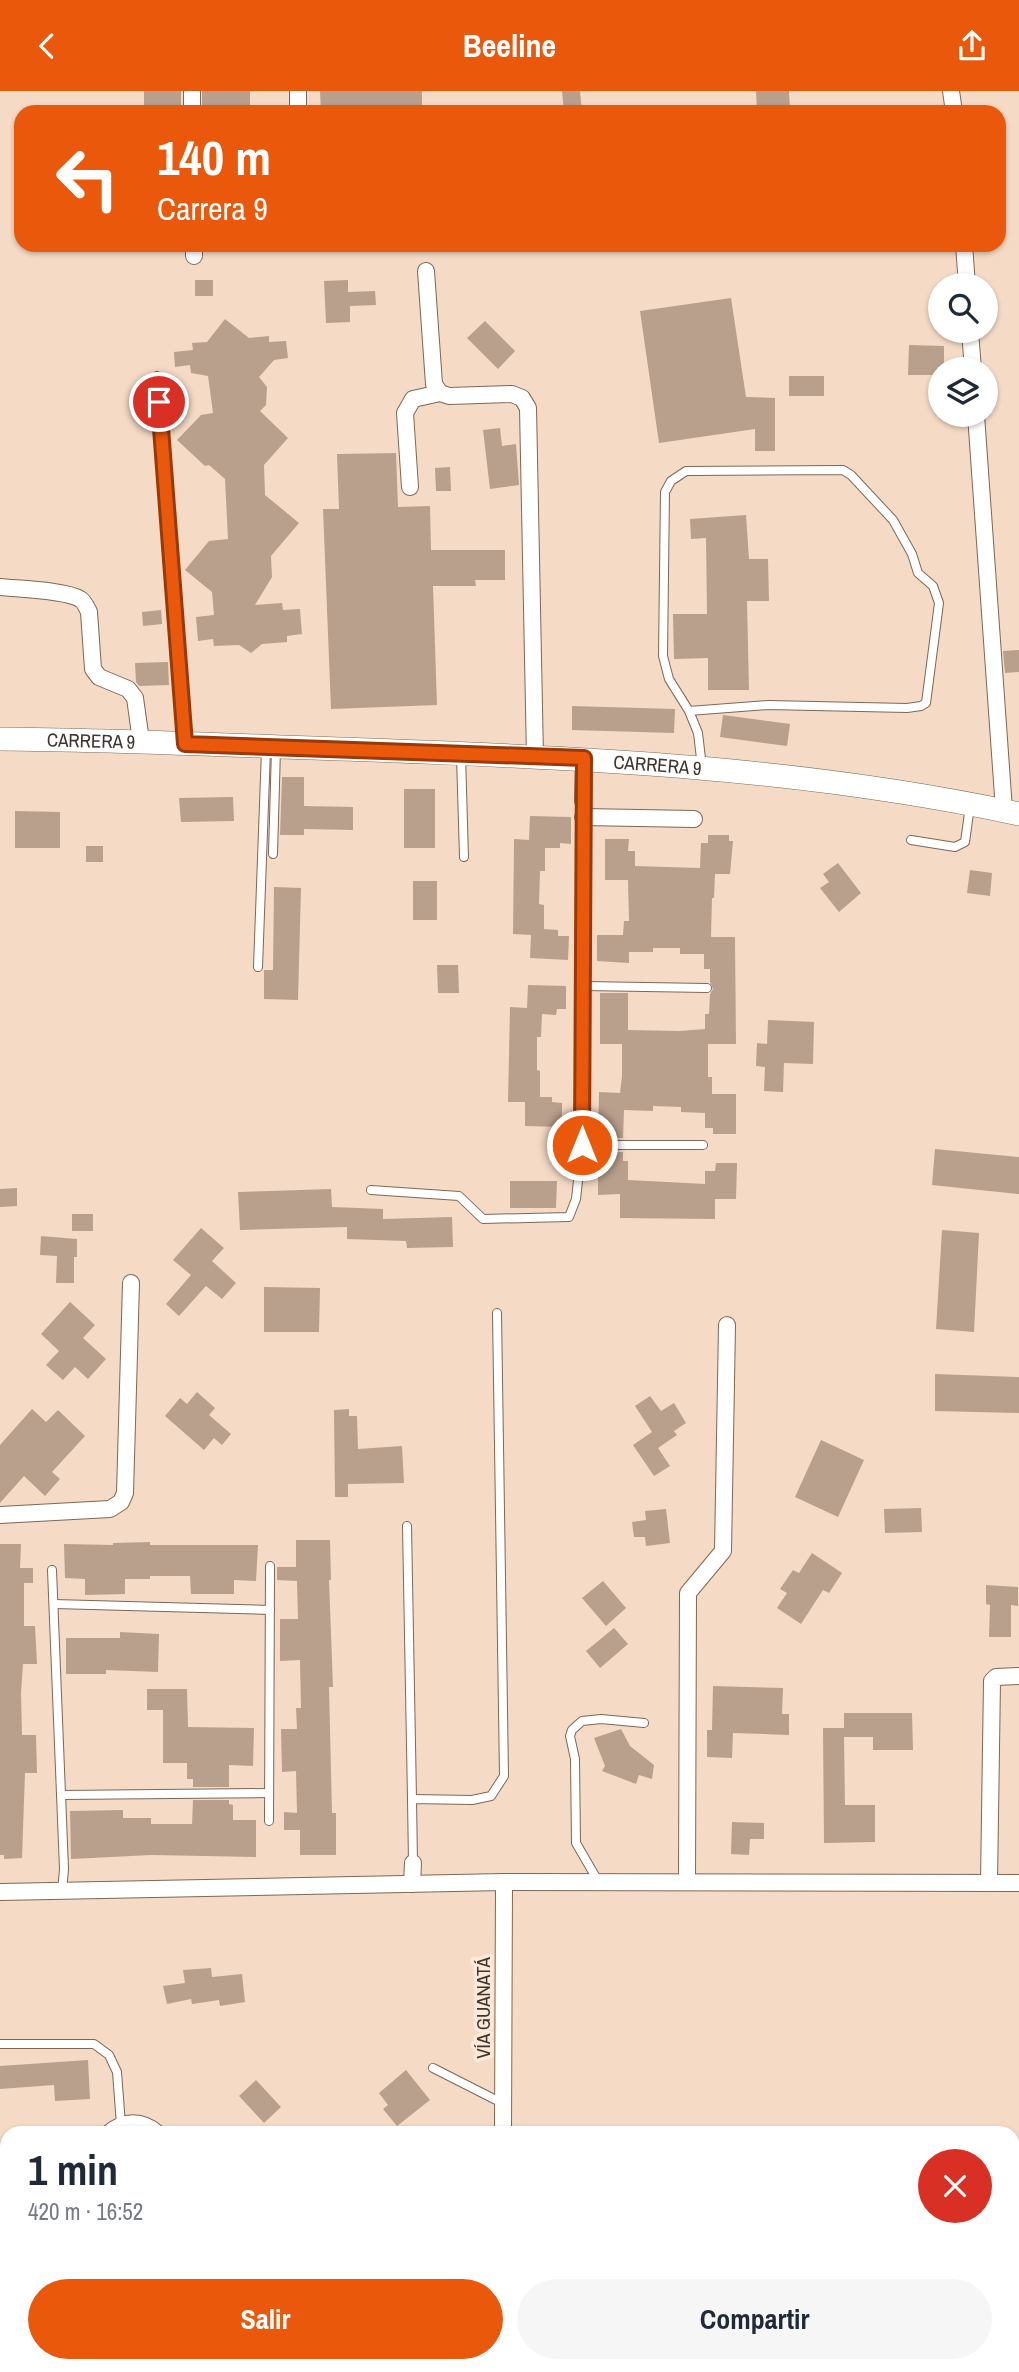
<!DOCTYPE html>
<html lang="es">
<head>
<meta charset="utf-8">
<style>
  :root { --surface:#fff; --page:#f6f6f7; --text:#1f2937; --muted:#747a83; --accent:#ea580c }
  body { margin:0; font-family:"Archivo Narrow",sans-serif; background:var(--page); color:var(--text); height:100vh; display:flex; flex-direction:column; font-size:26px; white-space:nowrap }
  * { box-sizing:border-box; margin:0 }
  p { font-size:23px; color:var(--muted) }
  .icon { flex:none; width:38px; height:38px; fill:none; stroke:currentColor; stroke-width:2; stroke-linecap:round; stroke-linejoin:round }
  .map { position:relative; flex:1; overflow:hidden }
  .drawer { position:absolute; left:0px; top:2035px; width:1020px; height:247px; display:flex; flex-direction:column; background:var(--surface); border-radius:21px 21px 0 0; box-shadow:0 2px 5px #0004 }
  .drawer>* { flex:none }
  .banner { position:absolute; left:14px; top:14px; width:992px; height:147px; border-radius:21px; box-shadow:0 2px 5px #0004; background:#ea580c; color:#fff; overflow:hidden }
  .controls { position:absolute; left:928px; top:182px; display:grid; gap:14px }
  .controls a { display:grid; place-items:center; width:70px; height:70px; border-radius:50%; background:var(--surface); box-shadow:0 2px 5px #0004; font-size:35px }
  .pin { position:absolute; display:grid; place-items:center; width:60px; height:60px; color:#fff; margin:-30px; border:4px solid #fff; border-radius:50%; box-shadow:0 2px 7px #0007 }
  .me { position:absolute; width:77px; margin:-38px; rotate:0deg; stroke-linejoin:round; filter:drop-shadow(0 0 5px #0008) }
  .turn { display:flex; align-items:center; gap:24px; height:147px; padding:0 28px; font-size:32px }
  .turn .icon { width:91px; height:91px; stroke-width:2.5 }
  .turn b { display:block; font-size:49px; line-height:60px }
  .round { display:grid; place-items:center; flex:none; width:74px; height:74px; border-radius:37px; background:var(--page) }
  .head { display:flex; align-items:center; justify-content:space-between; height:119px; padding:0 28px }
  h1 { font-size:42px; font-weight:700; line-height:52px }
  .cta { display:flex; gap:14px; margin-top:auto; padding:14px 28px }
  .cta a { flex:1; height:80px; border-radius:42px; background:var(--accent); color:#fff; font-size:28px; font-weight:700; line-height:80px; text-align:center }
  .cta a+a { background:var(--page); color:var(--text) }
  header { display:flex; justify-content:space-between; align-items:center; height:91px; padding:0 28px; background:var(--accent); color:#fff; font-size:32px; font-weight:700 }
  .map>svg:first-child { display:block }
  .building { fill:#b9a08c }
  .lines { fill:none; stroke-linecap:round; stroke-linejoin:round }
  .lane-casing { stroke:#7e6755; stroke-width:10 }
  .street-casing { stroke:#7e6755; stroke-width:18 }
  .secondary-casing { stroke:#7e6755; stroke-width:24 }
  .lane { stroke:#fff; stroke-width:8 }
  .street { stroke:#fff; stroke-width:16 }
  .secondary { stroke:#fff; stroke-width:23 }
  .route-casing { stroke:#983908; stroke-width:18 }
  .route { stroke:#ea580c; stroke-width:12 }
  .labels { text-anchor:middle; dominant-baseline:central; stroke-width:7; stroke-linejoin:round; paint-order:stroke }
  .street-label { font-size:19px; fill:#3f352d; stroke:#fee9d8 }
</style>
</head>
<body>
<header><svg class="icon" aria-label="back" viewBox="0 0 24 24"><path d="M15 5l-7 7 7 7"/></svg>Beeline<svg class="icon" aria-label="share" viewBox="0 0 24 24"><path d="M12 15V3M7 8l5-5 5 5M5 13v7h14v-7"/></svg></header>
<div class="map">
<svg width="1019" height="2281" viewBox="0 0 1019 2281">
  <rect width="100%" height="100%" fill="#f5dbc6"/>
  <g class="building">
    <rect x="144" y="0" width="37" height="21"/>
    <rect x="202" y="0" width="48" height="21"/>
    <polygon points="320,0 422,0 422,21 321,21"/>
    <polygon points="562,0 580,0 582,21 564,21"/>
    <polygon points="756,0 789,0 790,19 757,21"/>
    <rect x="195" y="189" width="18" height="16"/>
    <polygon points="348,189 348,201 375,200 376,214 350,215 350,231 326,232 324,190"/>
    <polygon points="731,207 746,306 775,307 775,360 755,360 755,338 659,352 640,220"/>
    <polygon points="225,228 249,247 269,245 269,251 286,250 288,267 274,269 259,286 267,296 266,314 260,320 288,347 264,374 265,404 299,432 271,465 272,486 255,514 282,512 283,519 300,518 302,543 287,545 287,551 262,553 251,562 239,554 214,555 213,548 198,550 196,526 214,524 212,501 185,479 209,450 228,448 225,388 209,374 205,375 177,349 201,324 213,322 208,285 191,282 190,274 175,276 174,261 193,259 192,252 207,251"/>
    <polygon points="485,230 515,260 498,278 467,247"/>
    <polygon points="909,254 944,255 944,278 940,278 940,284 908,284"/>
    <rect x="789" y="285" width="35" height="20"/>
    <polygon points="500,337 502,355 516,353 519,394 490,398 483,339"/>
    <polygon points="396,362 398,416 430,415 431,459 505,459 505,489 475,489 476,495 433,495 437,614 331,618 323,418 339,418 337,363"/>
    <polygon points="450,376 451,400 436,400 435,377"/>
    <polygon points="746,424 749,468 768,468 769,510 747,510 749,599 708,599 708,567 674,568 673,523 707,523 706,447 691,448 690,428"/>
    <polygon points="161,519 162,533 143,535 142,521"/>
    <polygon points="1019,559 1019,581 1005,582 1003,560"/>
    <polygon points="168,571 169,594 139,595 136,591 135,572"/>
    <polygon points="572,615 675,618 674,642 572,639"/>
    <polygon points="723,624 790,633 787,655 720,646"/>
    <polygon points="282,686 304,686 304,715 353,716 353,739 304,738 304,744 280,744"/>
    <rect x="404" y="698" width="31" height="59"/>
    <polygon points="233,706 234,730 181,731 179,707"/>
    <polygon points="15,720 60,721 60,757 15,757"/>
    <polygon points="530,725 571,726 571,753 560,752 560,757 545,757 545,780 540,780 539,813 544,814 544,838 558,839 558,845 569,845 568,869 530,867 531,844 513,843 514,748 529,749"/>
    <polygon points="708,744 729,744 729,750 733,750 730,783 715,783 714,807 712,807 711,846 735,846 736,953 708,953 708,986 712,986 712,1003 736,1003 736,1043 713,1043 713,1037 705,1037 705,1022 681,1021 681,1016 653,1015 653,1020 624,1019 623,1047 598,1047 599,1001 620,1002 622,985 622,953 600,953 600,902 628,902 628,939 680,940 705,938 705,923 709,923 710,903 713,898 710,891 710,878 704,878 704,863 680,863 680,857 653,857 653,861 629,861 629,872 597,870 597,844 623,844 624,830 629,830 628,789 605,789 605,748 629,748 628,760 635,760 635,775 700,777 701,752 708,752"/>
    <rect x="86" y="755" width="17" height="16"/>
    <polygon points="838,772 861,802 839,821 820,797 829,791 823,783"/>
    <polygon points="970,779 992,782 990,805 967,802"/>
    <rect x="413" y="790" width="24" height="39"/>
    <polygon points="274,796 301,797 298,909 264,908 264,879 273,879"/>
    <polygon points="437,874 458,874 459,902 438,902"/>
    <polygon points="528,894 566,895 566,918 557,918 556,924 542,923 541,946 537,946 537,979 540,980 540,1006 552,1006 552,1011 562,1012 562,1036 525,1035 525,1011 508,1011 510,916 527,917"/>
    <polygon points="768,929 814,931 813,973 784,972 783,1001 764,1000 765,976 756,975 757,952 767,953"/>
    <polygon points="935,1058 1019,1066 1019,1103 932,1094"/>
    <polygon points="598,1061 623,1061 623,1070 628,1070 628,1089 705,1093 705,1080 715,1080 716,1072 737,1072 736,1108 715,1108 715,1128 620,1127 620,1103 598,1104"/>
    <polygon points="510,1090 557,1090 556,1117 510,1117"/>
    <polygon points="17,1097 17,1115 0,1116 0,1098"/>
    <polygon points="331,1098 332,1116 383,1118 383,1128 452,1126 453,1156 407,1157 406,1150 347,1148 347,1136 240,1139 238,1101"/>
    <rect x="72" y="1123" width="21" height="17"/>
    <polygon points="201,1137 224,1157 212,1170 236,1192 222,1208 206,1195 179,1225 166,1213 191,1184 173,1169"/>
    <polygon points="942,1139 979,1142 974,1241 936,1238"/>
    <polygon points="41,1145 77,1148 77,1166 74,1166 74,1192 56,1192 57,1165 40,1164"/>
    <polygon points="264,1196 320,1197 319,1241 264,1241"/>
    <polygon points="70,1211 95,1234 83,1247 106,1268 88,1288 75,1276 63,1289 46,1274 59,1260 41,1243"/>
    <polygon points="935,1283 1019,1286 1019,1322 935,1320"/>
    <polygon points="197,1301 215,1317 209,1324 231,1343 222,1354 214,1347 204,1359 165,1325 180,1307 187,1313"/>
    <polygon points="650,1305 661,1320 674,1312 686,1332 674,1340 677,1344 658,1357 670,1375 654,1385 633,1354 652,1341 635,1315"/>
    <polygon points="32,1318 46,1331 58,1319 85,1345 52,1381 60,1388 45,1405 24,1385 0,1412 0,1354"/>
    <polygon points="349,1318 349,1325 357,1325 358,1358 402,1355 404,1392 348,1393 348,1406 335,1406 334,1319"/>
    <polygon points="821,1349 864,1369 838,1426 795,1406"/>
    <polygon points="921,1417 922,1441 885,1442 884,1418"/>
    <polygon points="666,1418 670,1452 646,1455 645,1446 634,1446 632,1431 646,1429 645,1420"/>
    <polygon points="296,1449 330,1449 331,1489 329,1489 333,1596 329,1596 332,1722 336,1722 336,1764 300,1764 300,1739 284,1739 284,1721 297,1722 296,1680 282,1681 281,1638 297,1638 296,1617 301,1617 300,1569 280,1570 280,1528 298,1528 297,1490 277,1489 277,1476 296,1476"/>
    <polygon points="150,1451 150,1454 258,1454 256,1490 234,1489 234,1503 191,1503 190,1485 150,1485 150,1488 125,1488 125,1503 85,1504 85,1488 65,1487 64,1453 113,1454 113,1452"/>
    <polygon points="0,1453 21,1453 20,1477 33,1477 33,1492 24,1492 24,1535 35,1535 37,1573 23,1573 21,1602 22,1644 36,1644 37,1682 25,1682 22,1767 4,1768 4,1764 0,1764"/>
    <polygon points="812,1462 842,1482 829,1502 823,1499 801,1533 777,1517 787,1502 780,1498 793,1479 799,1482"/>
    <polygon points="603,1490 626,1517 606,1535 582,1507"/>
    <polygon points="986,1494 1018,1496 1018,1515 1011,1514 1011,1546 989,1546 990,1514 986,1513"/>
    <polygon points="614,1537 628,1553 600,1577 586,1560"/>
    <polygon points="120,1541 159,1543 158,1581 106,1579 106,1583 66,1583 66,1547 120,1547"/>
    <polygon points="713,1595 783,1597 782,1623 789,1623 789,1644 733,1642 732,1667 707,1666 707,1639 712,1639"/>
    <polygon points="147,1598 187,1598 188,1636 254,1637 253,1675 229,1674 229,1696 193,1696 193,1688 187,1688 187,1672 163,1672 163,1619 147,1619"/>
    <polygon points="844,1622 912,1622 913,1659 873,1659 873,1646 844,1646 845,1714 875,1714 875,1751 824,1752 823,1637 844,1637"/>
    <polygon points="621,1638 630,1655 654,1674 652,1688 639,1684 636,1693 602,1680 605,1675 594,1647"/>
    <polygon points="193,1709 229,1709 229,1713 233,1714 233,1729 256,1729 256,1766 151,1764 71,1768 70,1720 123,1719 123,1727 151,1727 151,1733 192,1733"/>
    <polygon points="732,1731 764,1732 764,1748 750,1748 749,1764 731,1763"/>
    <polygon points="211,1877 212,1886 242,1883 245,1911 220,1915 219,1909 192,1913 191,1908 167,1913 163,1895 185,1892 183,1879"/>
    <polygon points="88,1969 90,2008 55,2010 54,1994 0,1998 0,1975"/>
    <polygon points="406,1979 430,2009 397,2035 383,2018 388,2014 379,2002"/>
    <polygon points="256,1989 281,2016 264,2032 239,2005"/>
  </g>
  <g class="lines">
    <g class="lane-casing">
      <g id="lane">
        <polyline points="157,285 185,650"/>
        <polyline points="689,620 768,614 907,617 921,615 926,612 939,512 933,495 918,482 912,463 893,429 851,384 843,379 686,380 671,390 665,401 663,565 669,588 689,620 698,642 702,676"/>
        <polyline points="461,665 464,766"/>
        <polyline points="911,749 955,756 965,751 970,715"/>
        <polyline points="273,763 276,658"/>
        <polyline points="258,876 266,659"/>
        <polyline points="584,895 707,897"/>
        <polyline points="582,1054 703,1054"/>
        <polyline points="371,1099 459,1105 483,1128 569,1126 576,1108 582,1054 583,724"/>
        <polyline points="407,1435 412,1708"/>
        <polyline points="52,1479 64,1778 62,1801"/>
        <polyline points="54,1513 270,1519"/>
        <polyline points="61,1704 269,1702"/>
        <polyline points="269,1730 270,1475"/>
        <polyline points="413,1772 412,1708 472,1709 491,1705 504,1685 497,1222"/>
        <polyline points="598,1790 576,1752 575,1668 570,1645 572,1639 582,1630 601,1628 644,1632"/>
        <polyline points="0,1953 94,1953 109,1964 117,1981 121,2034"/>
        <polyline points="433,1977 504,2013"/>
        <polyline points="373,2280 439,2275"/>
      </g>
    </g>
    <g class="street-casing">
      <g id="street">
        <polyline points="192,0 192,21"/>
        <polyline points="298,0 298,18"/>
        <polyline points="951,0 954,21"/>
        <polyline points="194,154 194,165"/>
        <polyline points="964,154 967,194"/>
        <polyline points="426,180 434,293 440,302"/>
        <polyline points="970,240 973,278"/>
        <polyline points="976,324 1004,719"/>
        <polyline points="410,396 405,322 413,308 440,302 449,305 512,303 522,307 528,317 535,666"/>
        <path d="M0 496C18 498 65 499 80 508 84 510 87 517 89 521L93 578 99 586 128 598 135 607 141 650"/>
        <polyline points="583,710 584,667"/>
        <polyline points="583,726 694,728"/>
        <polyline points="0,1424 110,1418 121,1411 125,1402 131,1192"/>
        <polyline points="687,1790 688,1502 723,1460 727,1234"/>
        <polyline points="989,1792 992,1590 996,1586 1019,1585"/>
        <polyline points="412,1793 413,1772"/>
        <polyline points="0,1801 504,1791 1019,1792"/>
        <path d="M109 2042C124 2029 142 2029 157 2042"/>
        <polyline points="503,2042 504,1791"/>
        <polyline points="131,2281 131,2275"/>
        <polyline points="497,2281 497,2275"/>
      </g>
    </g>
    <g class="secondary-casing">
      <g id="secondary">
        <path id="s1" d="M0 648C124 649 247 655 371 659 588 667 806 677 1019 723"/>
      </g>
    </g>
    <use href="#lane" class="lane"/>
    <use href="#street" class="street"/>
    <use href="#secondary" class="secondary"/>
  </g>
  <g class="lines">
    <g class="route-casing">
      <polyline id="route" points="159,311 185,653 584,667 582,1054"/>
    </g>
    <use href="#route" class="route"/>
  </g>
  <g class="labels">
    <g class="street-label">
      <text stroke="none"><textPath href="#s1" startOffset="91">CARRERA 9</textPath></text>
      <text stroke="none"><textPath href="#s1" startOffset="658">CARRERA 9</textPath></text>
      <text transform="translate(483 1917) rotate(-90)">VÍA GUANATÁ</text>
    </g>
  </g>
</svg>
<div class="controls">
<a><svg class="icon" aria-label="search" viewBox="0 0 24 24"><circle cx="10" cy="10" r="6"/><path d="M15 15l6 6"/></svg></a>
<a><svg class="icon" aria-label="layers" viewBox="0 0 24 24"><path d="M12 4l9 5-9 5-9-5zM3 14l9 5 9-5"/></svg></a>
</div>
<div class="pin" style="left:159px;top:311px;background:#d93025"><svg class="icon" aria-label="arrive" viewBox="0 0 24 24"><path d="M6 21V4h12l-3 4 3 4H6"/></svg></div>
<svg class="me" style="left:582px;top:1054px" viewBox="-20 -20 40 40"><circle r="17" fill="#ea580c" stroke="#fff" stroke-width="3"/><path d="M0-11L8 9 0 5-8 9z" fill="#fff"/></svg>
<div class="banner">
<div class="turn"><svg class="icon" aria-label="left" viewBox="0 0 24 24"><path d="M17 20v-9H6M10 6l-5 5 5 5"/></svg><div><b>140 m</b>Carrera 9</div></div>
</div>
<section class="drawer">
<div class="head"><div><h1>1 min</h1><p>420 m · 16:52</p></div><a class="round" style="background:#d93025;color:#fff"><svg class="icon" aria-label="close" viewBox="0 0 24 24"><path d="M6 6l12 12M18 6L6 18"/></svg></a></div>
<div class="cta"><a>Salir</a><a>Compartir</a></div>
</section>
</div>
</body>
</html>
